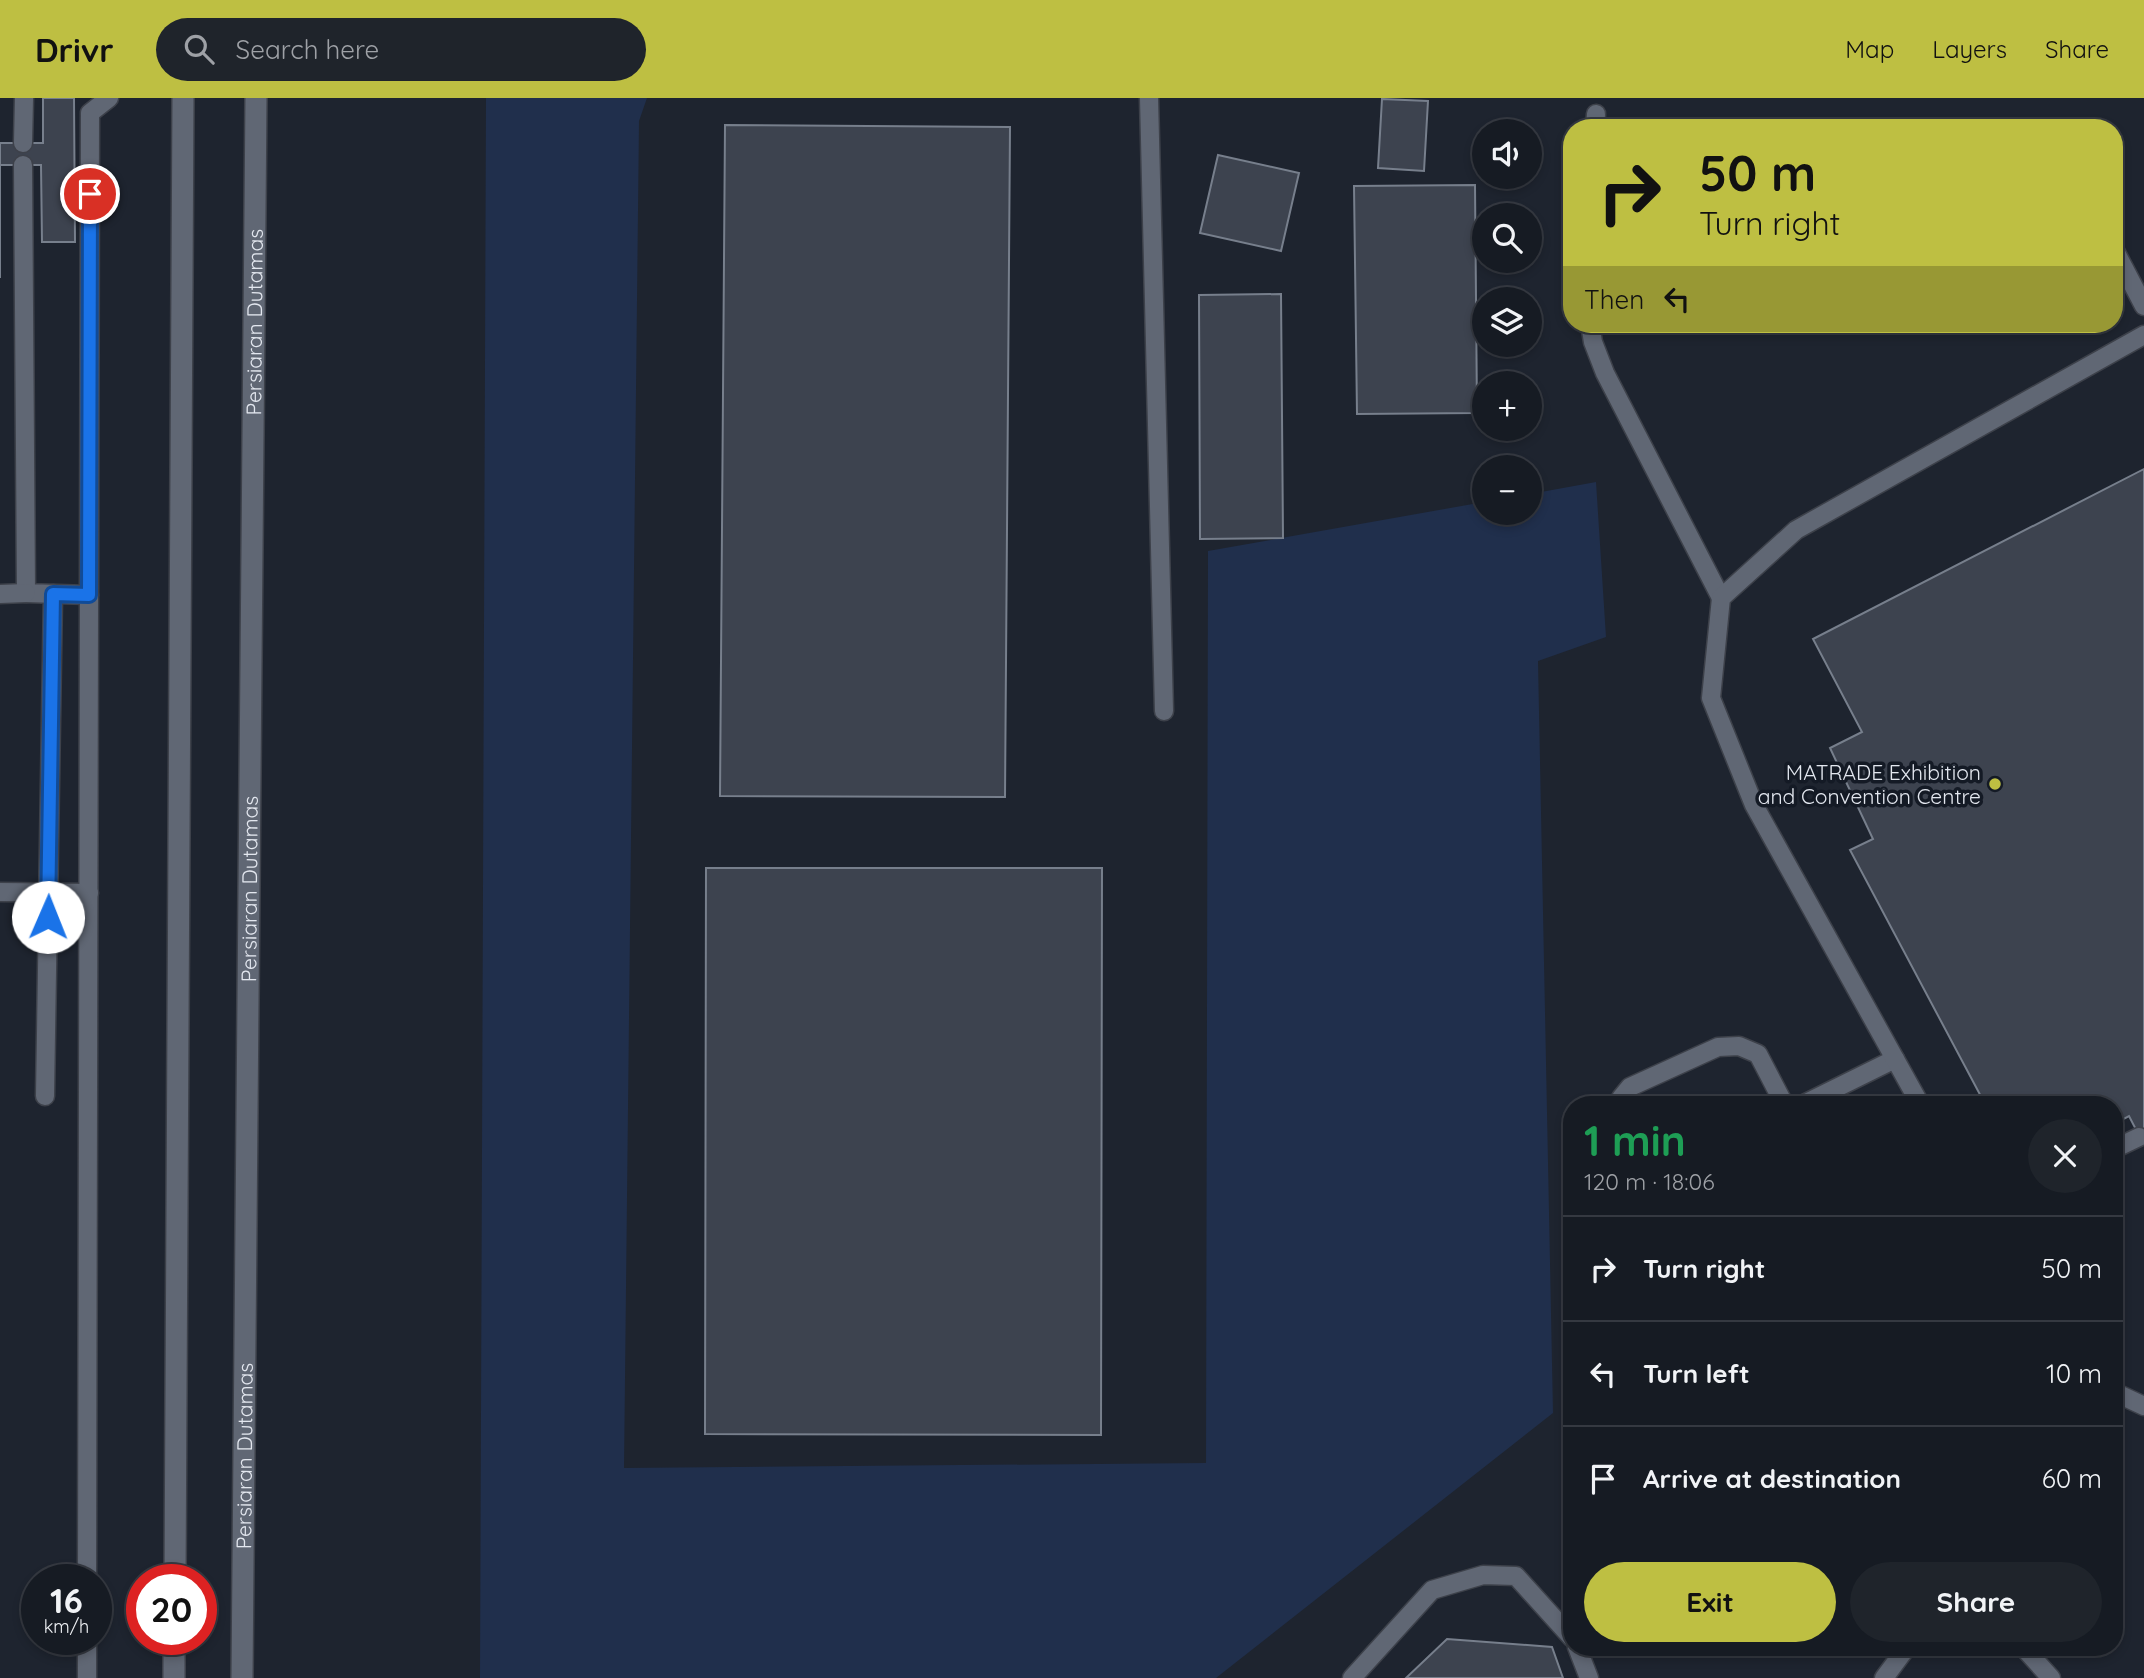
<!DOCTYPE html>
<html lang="en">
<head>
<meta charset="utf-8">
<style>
  :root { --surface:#161b23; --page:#1f242b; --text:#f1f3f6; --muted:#9ea1a6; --line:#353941; --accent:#bebf42 }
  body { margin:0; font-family:Quicksand,sans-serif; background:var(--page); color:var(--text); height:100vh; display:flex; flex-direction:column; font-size:26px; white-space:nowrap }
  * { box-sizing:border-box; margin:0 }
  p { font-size:23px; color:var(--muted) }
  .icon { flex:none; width:38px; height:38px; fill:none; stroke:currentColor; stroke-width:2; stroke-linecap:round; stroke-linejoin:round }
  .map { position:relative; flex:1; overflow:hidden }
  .panel { position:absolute; left:1563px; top:998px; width:560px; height:560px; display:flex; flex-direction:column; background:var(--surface); border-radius:28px; box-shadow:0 4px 10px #0003,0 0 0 2px var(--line) }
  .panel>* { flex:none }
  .guide { position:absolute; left:1563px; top:21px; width:560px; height:214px; border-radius:28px; box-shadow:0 4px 10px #0003,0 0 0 2px var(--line); background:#bebf42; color:#111; overflow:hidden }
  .controls { position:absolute; left:1472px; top:21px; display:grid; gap:14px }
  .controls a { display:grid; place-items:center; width:70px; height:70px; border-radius:50%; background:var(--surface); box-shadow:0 4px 10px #0003,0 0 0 2px var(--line); font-size:35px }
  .speed { position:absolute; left:21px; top:1466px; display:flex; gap:14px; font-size:35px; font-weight:700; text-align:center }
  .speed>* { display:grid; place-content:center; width:91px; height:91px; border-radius:50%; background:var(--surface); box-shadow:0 4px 10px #0003,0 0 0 2px var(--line); line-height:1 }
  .speed small { font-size:18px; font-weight:400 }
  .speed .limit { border:10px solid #d22; background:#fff; color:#111 }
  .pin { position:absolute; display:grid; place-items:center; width:60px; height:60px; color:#fff; margin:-30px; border:4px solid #fff; border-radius:50%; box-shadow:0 2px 7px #0007 }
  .me { position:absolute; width:77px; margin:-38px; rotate:1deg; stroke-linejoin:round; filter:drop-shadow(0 0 5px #0008) }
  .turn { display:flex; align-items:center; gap:24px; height:147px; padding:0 21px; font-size:32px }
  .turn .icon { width:91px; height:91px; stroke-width:2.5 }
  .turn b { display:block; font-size:49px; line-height:60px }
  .then { display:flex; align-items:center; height:66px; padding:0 21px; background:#0003; gap:14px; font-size:26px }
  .round { display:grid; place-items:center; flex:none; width:74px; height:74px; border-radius:37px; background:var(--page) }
  .headline { display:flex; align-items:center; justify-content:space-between; height:119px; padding:0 21px }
  h1 { font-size:42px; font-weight:700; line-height:52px; color:#1e9e55 }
  .primary-button { display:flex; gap:14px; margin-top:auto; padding:14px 21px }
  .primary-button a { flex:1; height:80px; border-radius:42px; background:var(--accent); color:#111; font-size:28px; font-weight:700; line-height:80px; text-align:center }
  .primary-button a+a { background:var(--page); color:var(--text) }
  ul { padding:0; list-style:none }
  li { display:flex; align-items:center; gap:21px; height:105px; padding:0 21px; border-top:2px solid var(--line) }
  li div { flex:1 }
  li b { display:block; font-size:26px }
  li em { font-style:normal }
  header { display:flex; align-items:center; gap:42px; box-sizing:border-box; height:98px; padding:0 35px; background:var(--accent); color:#111 }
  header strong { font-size:33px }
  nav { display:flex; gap:38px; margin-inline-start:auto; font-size:24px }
  .search { width:490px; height:63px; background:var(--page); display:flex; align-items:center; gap:18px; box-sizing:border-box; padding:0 24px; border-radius:38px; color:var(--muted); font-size:26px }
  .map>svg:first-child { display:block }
  .green { fill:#202f4c }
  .building { fill:#3d434f; stroke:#777f8c; stroke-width:2 }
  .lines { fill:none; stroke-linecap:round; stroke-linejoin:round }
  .lane-casing { stroke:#3d414a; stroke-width:21 }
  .secondary-casing { stroke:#3d414a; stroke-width:24 }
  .lane { stroke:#606774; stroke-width:18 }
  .secondary { stroke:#606774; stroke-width:21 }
  .route-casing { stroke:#114b97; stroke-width:18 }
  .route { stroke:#1a73e8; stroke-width:12 }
  .poi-dot { fill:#bebf42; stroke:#141a25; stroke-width:2.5 }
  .labels { text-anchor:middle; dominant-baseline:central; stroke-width:7; stroke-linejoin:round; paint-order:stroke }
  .street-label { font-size:21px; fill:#e3e7ef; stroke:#141a25 }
  .poi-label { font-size:21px; fill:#e3e7ef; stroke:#141a25; text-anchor:end }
</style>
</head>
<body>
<header>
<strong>Drivr</strong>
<div class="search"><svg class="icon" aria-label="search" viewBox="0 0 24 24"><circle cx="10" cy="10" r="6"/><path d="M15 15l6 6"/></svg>Search here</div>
<nav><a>Map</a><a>Layers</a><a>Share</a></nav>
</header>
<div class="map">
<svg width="2144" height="1580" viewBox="0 0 2144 1580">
  <rect width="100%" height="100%" fill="#1e242f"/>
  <polygon class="green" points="486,0 647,0 639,23 624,1370 1206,1365 1208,453 1484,404 1484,415 1530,415 1530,396 1596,384 1606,539 1538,563 1553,1315 1216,1580 480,1580"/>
  <g class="building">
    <polygon points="43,0 74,0 75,144 42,144 41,67 0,67 0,180 0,45 43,45"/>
    <polygon points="1382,1 1428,3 1424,73 1378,70"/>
    <polygon points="725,27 1010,29 1005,699 720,698"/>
    <polygon points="1218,57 1299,75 1281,153 1200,135"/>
    <polygon points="1475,87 1477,315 1357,316 1354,88"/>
    <polygon points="1281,196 1283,440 1200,441 1199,197"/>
    <polygon points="2144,371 2144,1047 2129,1018 2114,1026 2114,1006 2047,1006 2044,1002 2035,1006 1985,1006 1850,752 1873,741 1830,650 1862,634 1813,541"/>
    <polygon points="706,770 1102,770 1101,1337 705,1336"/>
    <polygon points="1447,1541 1552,1549 1563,1580 1406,1580"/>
  </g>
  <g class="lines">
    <g class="lane-casing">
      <g id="lane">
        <polyline points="1149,0 1164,613"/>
        <polyline points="1595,30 1596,16"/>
        <polyline points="23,45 24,0"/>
        <polyline points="23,67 26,495 89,497"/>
        <polyline points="2114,151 2144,208"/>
        <polyline points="1590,226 1593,244 1605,275 1721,500"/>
        <polyline points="0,496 26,495"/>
        <polyline points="0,794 89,795"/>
        <polyline points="45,998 53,496"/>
        <polyline points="1622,1006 1621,1000 1630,989 1718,949 1739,948 1758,956 1784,1006"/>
        <polyline points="1804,1006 1895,961"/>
        <polyline points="1920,1006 1754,707 1711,600 1721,500 1796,432 2144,237"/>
        <polyline points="2114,1051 2139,1039"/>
        <polyline points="2114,1294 2144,1308"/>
        <polyline points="87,1482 90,15 109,0"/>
        <polyline points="1577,1549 1589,1580"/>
        <polyline points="2023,1549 2051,1580"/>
        <polyline points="87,1580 87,1542"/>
        <polyline points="1352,1580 1432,1492 1483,1477 1516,1478 1572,1540"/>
        <polyline points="1884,1580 1907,1549"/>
      </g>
    </g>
    <g class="secondary-casing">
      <g id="secondary">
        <polyline points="175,1482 183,0"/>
        <polyline points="174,1580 174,1542"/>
        <path id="s1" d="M242 1580 256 0"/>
      </g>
    </g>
    <use href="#lane" class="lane"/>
    <use href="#secondary" class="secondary"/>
  </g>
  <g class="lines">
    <g class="route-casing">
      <polyline id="route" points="48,819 53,496 89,497 90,96"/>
    </g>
    <use href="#route" class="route"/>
  </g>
  <circle class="poi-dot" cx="1995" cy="686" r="7"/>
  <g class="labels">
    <g class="street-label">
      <text stroke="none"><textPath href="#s1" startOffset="1356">Persiaran Dutamas</textPath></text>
      <text stroke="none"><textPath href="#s1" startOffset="789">Persiaran Dutamas</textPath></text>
      <text stroke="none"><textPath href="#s1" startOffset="222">Persiaran Dutamas</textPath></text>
    </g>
    <g class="poi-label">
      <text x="1981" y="674">MATRADE Exhibition<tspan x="1981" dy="24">and Convention Centre</tspan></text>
    </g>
  </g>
</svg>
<div class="controls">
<a><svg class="icon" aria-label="sound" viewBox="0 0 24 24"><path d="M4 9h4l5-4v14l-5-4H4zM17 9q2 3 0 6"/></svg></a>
<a><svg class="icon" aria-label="search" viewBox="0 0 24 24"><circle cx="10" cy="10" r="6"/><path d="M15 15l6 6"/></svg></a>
<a><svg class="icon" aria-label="layers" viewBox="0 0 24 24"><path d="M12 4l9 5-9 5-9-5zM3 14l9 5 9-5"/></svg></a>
<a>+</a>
<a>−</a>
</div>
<div class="speed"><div>16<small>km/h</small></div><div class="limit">20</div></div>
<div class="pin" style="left:90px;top:96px;background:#d93025"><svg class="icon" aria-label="arrive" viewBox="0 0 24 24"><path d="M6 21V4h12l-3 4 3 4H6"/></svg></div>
<svg class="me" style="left:48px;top:819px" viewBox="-20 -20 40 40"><circle r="19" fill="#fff"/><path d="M0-13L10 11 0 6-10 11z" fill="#1a73e8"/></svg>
<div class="guide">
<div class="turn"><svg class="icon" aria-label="right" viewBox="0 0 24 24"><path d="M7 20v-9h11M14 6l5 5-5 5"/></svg><div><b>50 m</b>Turn right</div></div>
<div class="then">Then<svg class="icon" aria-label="left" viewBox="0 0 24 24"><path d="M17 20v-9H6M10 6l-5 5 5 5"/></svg></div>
</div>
<section class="panel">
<div class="headline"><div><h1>1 min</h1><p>120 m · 18:06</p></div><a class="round"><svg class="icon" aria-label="close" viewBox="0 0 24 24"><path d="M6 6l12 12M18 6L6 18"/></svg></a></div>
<ul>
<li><svg class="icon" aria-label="right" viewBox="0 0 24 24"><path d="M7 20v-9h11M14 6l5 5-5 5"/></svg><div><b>Turn right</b></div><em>50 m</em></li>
<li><svg class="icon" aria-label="left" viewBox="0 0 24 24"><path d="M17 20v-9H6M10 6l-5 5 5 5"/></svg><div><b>Turn left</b></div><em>10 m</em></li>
<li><svg class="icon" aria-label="arrive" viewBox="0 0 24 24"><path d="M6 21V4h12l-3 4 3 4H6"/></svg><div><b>Arrive at destination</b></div><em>60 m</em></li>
</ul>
<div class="primary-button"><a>Exit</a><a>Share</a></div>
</section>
</div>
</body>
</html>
